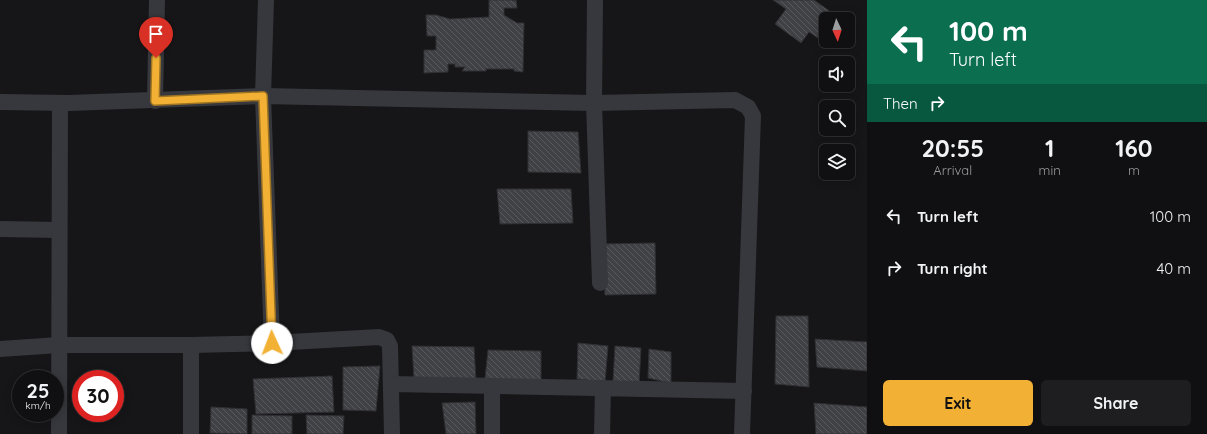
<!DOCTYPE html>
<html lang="en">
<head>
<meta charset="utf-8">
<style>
  :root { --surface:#101012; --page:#1e1e20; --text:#f1f3f6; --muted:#9c9d9f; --line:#303032; --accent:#f2b134 }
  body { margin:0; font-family:Quicksand,sans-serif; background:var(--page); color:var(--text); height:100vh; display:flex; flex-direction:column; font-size:15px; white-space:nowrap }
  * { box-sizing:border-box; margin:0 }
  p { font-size:13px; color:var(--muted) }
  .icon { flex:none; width:22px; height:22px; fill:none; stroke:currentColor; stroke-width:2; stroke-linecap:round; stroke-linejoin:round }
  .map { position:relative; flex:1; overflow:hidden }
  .details { display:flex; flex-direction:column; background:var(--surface); width:340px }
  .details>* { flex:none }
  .banner { background:#0b6e4f; color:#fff; overflow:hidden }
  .needle { width:26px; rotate:176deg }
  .controls { position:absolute; left:819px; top:12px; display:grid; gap:8px }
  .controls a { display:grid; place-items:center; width:36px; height:36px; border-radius:6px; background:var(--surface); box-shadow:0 2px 10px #0003,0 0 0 1px var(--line); font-size:20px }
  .speed { position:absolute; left:12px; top:370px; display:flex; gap:8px; font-size:20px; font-weight:700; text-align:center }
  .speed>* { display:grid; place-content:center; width:52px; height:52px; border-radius:50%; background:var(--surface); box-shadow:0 2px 10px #0003,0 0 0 1px var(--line); line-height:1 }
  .speed small { font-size:10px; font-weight:400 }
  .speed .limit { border:6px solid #d22; background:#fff; color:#111 }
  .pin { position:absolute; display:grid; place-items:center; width:34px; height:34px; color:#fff; margin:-41px -17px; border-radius:50% 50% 50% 0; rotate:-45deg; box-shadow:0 0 4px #0007 }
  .pin .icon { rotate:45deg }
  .me { position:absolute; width:44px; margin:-22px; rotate:358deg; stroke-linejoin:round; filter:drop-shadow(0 0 3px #0008) }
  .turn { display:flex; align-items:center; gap:14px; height:84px; padding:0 16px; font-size:18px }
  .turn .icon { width:52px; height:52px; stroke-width:2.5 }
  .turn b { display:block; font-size:28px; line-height:34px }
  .then { display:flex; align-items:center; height:38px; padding:0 16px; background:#0003; gap:8px; font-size:15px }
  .eta { display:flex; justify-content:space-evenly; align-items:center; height:68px; text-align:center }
  .eta b { font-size:24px; font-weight:700; line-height:28px }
  .cta { display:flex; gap:8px; margin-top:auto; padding:8px 16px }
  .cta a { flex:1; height:46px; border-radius:6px; background:var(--accent); color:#111; font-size:16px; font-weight:700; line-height:46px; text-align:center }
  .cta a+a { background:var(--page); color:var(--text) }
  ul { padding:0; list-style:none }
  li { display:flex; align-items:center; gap:12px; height:52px; padding:0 16px }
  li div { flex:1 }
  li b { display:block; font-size:15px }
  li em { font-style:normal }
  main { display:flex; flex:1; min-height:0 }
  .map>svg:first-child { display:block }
  .building { fill:url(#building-back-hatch); stroke:#303034 }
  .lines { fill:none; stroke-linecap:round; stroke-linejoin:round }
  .street { stroke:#37383d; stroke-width:16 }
  .route-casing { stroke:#9d7322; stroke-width:10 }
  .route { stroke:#f2b134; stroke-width:7 }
</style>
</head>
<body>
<main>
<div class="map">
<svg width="867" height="434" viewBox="0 0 867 434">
  <defs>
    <pattern id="building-back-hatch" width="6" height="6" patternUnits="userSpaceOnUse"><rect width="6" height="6" fill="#404145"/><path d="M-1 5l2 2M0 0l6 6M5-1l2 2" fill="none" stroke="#595a5e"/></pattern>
  </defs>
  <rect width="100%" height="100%" fill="#161618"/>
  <g class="building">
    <polygon points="489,0 512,0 512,1 516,0 517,8 504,8 504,15 517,23 524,23 523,72 514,71 514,69 486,69 486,71 462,71 465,67 455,67 455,64 448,64 448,72 424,73 424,50 436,50 436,36 427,36 426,15 436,15 450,19 489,17"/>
    <polygon points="773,0 814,0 841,19 826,19 826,41 831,41 824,42 809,32 801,43 775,24 786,9"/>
    <polygon points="528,131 578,132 581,173 528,172"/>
    <polygon points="497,189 571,189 573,223 500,224"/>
    <polygon points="655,243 656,294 605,295 603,244"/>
    <polygon points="776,316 808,316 809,387 775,384"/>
    <polygon points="815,339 867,342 867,371 817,367"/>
    <polygon points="578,343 608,346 605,382 577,379"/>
    <polygon points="412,346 474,347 476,380 414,379"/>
    <polygon points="615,346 641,348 639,384 613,381"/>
    <polygon points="649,349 671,352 671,383 648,378"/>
    <polygon points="488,350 541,351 541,383 485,379"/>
    <polygon points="380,366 376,411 343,410 343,367"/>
    <polygon points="332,376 334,412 256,414 253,379"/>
    <polygon points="475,402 476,434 446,434 442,403"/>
    <polygon points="814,403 867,407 867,434 816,434"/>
    <polygon points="211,407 247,409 247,434 210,433"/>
    <polygon points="252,415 292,416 292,434 252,434"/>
    <polygon points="306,415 344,416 343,434 307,434"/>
  </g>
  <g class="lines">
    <g class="street">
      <polyline points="266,0 263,96 272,343"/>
      <polyline points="595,0 594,103 600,283"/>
      <polyline points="155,101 157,0"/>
      <polyline points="0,102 69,103 263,96 594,103 735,100 748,107 753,116 742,434"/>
      <polyline points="0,229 59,230"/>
      <polyline points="0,349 59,345 191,345 272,343 379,337 387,340 390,346 392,434"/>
      <polyline points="391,384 744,391"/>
      <polyline points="59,434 60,103"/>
      <polyline points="191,434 191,345"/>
      <polyline points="492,434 492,386"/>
      <polyline points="602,434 603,388"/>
    </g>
  </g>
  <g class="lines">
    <g class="route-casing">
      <polyline id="route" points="156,58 155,101 263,96 272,343"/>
    </g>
    <use href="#route" class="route"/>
  </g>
</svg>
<div class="controls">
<a><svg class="needle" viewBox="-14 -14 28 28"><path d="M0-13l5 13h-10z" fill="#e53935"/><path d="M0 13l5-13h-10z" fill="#9c9d9f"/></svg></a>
<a><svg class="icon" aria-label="sound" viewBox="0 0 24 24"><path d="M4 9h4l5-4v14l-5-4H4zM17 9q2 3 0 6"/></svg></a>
<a><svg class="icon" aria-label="search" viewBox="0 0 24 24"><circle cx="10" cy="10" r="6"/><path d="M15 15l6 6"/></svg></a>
<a><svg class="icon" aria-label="layers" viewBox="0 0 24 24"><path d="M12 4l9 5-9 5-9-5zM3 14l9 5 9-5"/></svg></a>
</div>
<div class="speed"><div>25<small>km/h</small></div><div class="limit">30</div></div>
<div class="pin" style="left:156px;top:58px;background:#d93025"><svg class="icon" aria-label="arrive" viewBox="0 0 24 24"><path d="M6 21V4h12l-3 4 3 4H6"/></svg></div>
<svg class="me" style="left:272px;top:343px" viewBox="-20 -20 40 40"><circle r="19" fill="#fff"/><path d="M0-13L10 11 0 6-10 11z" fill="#f2b134"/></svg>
</div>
<section class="details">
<div class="banner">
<div class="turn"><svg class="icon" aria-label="left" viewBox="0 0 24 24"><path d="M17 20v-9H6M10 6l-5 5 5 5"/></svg><div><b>100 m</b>Turn left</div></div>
<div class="then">Then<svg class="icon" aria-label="right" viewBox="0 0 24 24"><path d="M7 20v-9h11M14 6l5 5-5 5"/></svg></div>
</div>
<div class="eta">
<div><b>20:55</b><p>Arrival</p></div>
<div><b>1</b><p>min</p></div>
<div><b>160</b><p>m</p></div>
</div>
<ul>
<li><svg class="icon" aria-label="left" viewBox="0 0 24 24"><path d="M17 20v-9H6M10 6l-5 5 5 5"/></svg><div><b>Turn left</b></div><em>100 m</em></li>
<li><svg class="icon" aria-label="right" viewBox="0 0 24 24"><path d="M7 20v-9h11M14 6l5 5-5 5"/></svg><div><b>Turn right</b></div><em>40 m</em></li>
</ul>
<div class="cta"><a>Exit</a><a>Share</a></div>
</section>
</main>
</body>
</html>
